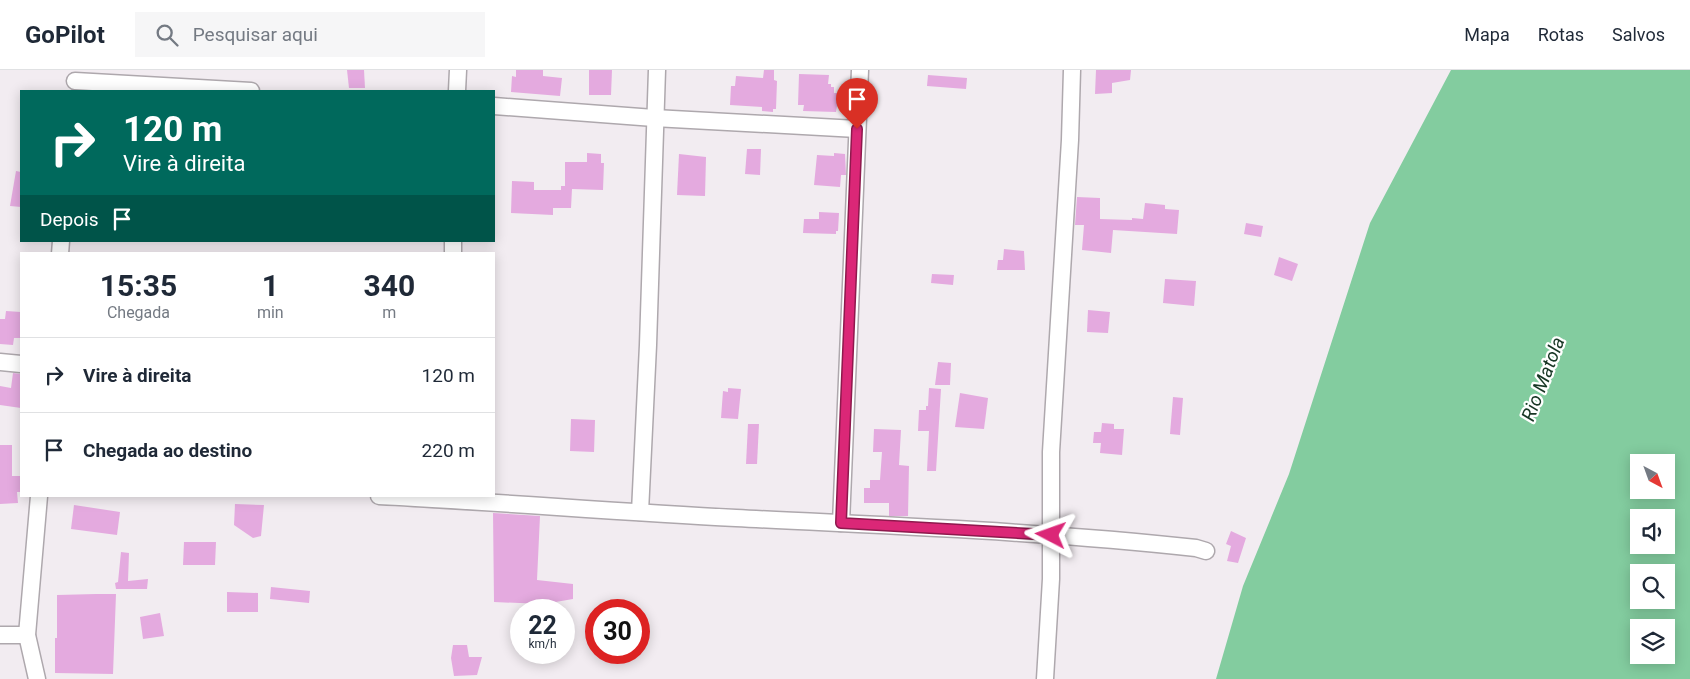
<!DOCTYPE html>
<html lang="pt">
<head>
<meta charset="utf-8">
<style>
  :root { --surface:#fff; --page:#f6f6f7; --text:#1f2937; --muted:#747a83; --line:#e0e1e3 }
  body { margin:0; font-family:Roboto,sans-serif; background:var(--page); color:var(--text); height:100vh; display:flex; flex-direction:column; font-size:19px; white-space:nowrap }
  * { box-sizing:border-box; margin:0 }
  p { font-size:16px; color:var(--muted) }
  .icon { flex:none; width:28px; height:28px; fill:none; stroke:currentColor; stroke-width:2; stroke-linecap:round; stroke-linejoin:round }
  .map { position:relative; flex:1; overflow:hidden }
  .side { position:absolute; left:20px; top:182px; width:475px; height:245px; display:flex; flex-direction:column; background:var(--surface); border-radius:0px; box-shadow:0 2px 12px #0003 }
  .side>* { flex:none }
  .guide { position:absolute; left:20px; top:20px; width:475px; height:152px; border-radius:0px; box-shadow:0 2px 12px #0003; background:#00695c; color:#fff; overflow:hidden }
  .needle { width:32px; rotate:139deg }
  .tools { position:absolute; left:1630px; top:384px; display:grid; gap:10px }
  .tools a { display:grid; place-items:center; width:45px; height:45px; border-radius:0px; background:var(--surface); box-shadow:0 2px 12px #0003; font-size:25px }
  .speed { position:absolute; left:510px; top:529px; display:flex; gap:10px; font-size:25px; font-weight:700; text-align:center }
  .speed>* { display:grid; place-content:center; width:65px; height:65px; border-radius:50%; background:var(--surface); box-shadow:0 2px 12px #0003; line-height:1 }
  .speed small { font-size:12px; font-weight:400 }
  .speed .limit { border:8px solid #d22; background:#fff; color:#111 }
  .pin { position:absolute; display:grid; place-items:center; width:42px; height:42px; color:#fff; margin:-51px -21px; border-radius:50% 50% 50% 0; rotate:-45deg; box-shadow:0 0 5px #0007 }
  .pin .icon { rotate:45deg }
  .me { position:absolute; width:55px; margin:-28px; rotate:274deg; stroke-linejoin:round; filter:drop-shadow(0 0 4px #0008) }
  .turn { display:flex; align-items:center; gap:18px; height:105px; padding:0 20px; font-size:22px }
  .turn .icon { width:65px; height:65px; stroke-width:2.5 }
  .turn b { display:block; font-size:35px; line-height:42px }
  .then { display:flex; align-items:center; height:48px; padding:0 20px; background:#0003; gap:10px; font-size:19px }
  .eta { display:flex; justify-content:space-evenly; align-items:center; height:85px; text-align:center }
  .eta b { font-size:30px; font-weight:700; line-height:35px }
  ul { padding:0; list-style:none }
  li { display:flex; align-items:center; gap:15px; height:75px; padding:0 20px; border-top:1px solid var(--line) }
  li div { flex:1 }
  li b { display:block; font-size:19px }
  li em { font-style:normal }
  header { display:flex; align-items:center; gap:30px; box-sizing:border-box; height:70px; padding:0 25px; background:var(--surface); border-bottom:1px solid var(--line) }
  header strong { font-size:24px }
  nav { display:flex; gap:28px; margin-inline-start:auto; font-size:18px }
  .search { width:350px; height:45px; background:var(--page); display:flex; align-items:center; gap:12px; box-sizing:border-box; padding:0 18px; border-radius:0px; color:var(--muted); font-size:19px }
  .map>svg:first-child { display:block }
  .water { fill:#83cc9f; fill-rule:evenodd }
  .building { fill:#e4aadf }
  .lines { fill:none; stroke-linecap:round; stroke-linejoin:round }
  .minor-casing { stroke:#aea8ad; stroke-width:19 }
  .minor { stroke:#fff; stroke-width:16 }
  .route-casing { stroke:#8e194d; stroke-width:12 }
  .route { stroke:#db2777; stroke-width:9 }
  .labels { text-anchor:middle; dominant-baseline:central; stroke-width:4.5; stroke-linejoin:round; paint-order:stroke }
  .water-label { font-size:19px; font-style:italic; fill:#173624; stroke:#fff }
</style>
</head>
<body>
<header>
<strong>GoPilot</strong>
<div class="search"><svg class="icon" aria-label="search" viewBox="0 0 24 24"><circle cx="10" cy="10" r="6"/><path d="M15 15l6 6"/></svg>Pesquisar aqui</div>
<nav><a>Mapa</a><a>Rotas</a><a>Salvos</a></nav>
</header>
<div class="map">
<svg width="1690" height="609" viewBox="0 0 1690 609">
  <rect width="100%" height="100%" fill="#f2ecf1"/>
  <path class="water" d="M1451 0H1690V609H1216L1243 516 1289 404 1370 153ZM1639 392H1666V420H1639ZM1639 448H1666V475H1639ZM1639 502H1666V530H1639ZM1639 558H1666V585H1639Z"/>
  <g class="building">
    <polygon points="347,0 364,0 365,18 349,18"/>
    <polygon points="516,0 543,0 543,6 562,8 560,26 511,22 512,6 516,7"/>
    <polygon points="589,0 612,0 611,25 589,25"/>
    <polygon points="764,0 774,0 774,10 777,11 776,39 773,39 773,42 762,41 762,37 730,35 731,16 735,16 736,6 763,8"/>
    <polygon points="1096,0 1131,0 1130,10 1112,13 1112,23 1095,24"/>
    <polygon points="799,4 829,5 828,14 831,14 831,17 834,17 834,23 842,23 842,36 837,36 836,42 803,41 804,35 798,35"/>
    <polygon points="928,5 967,8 966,19 927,16"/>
    <polygon points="747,79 761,79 760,105 745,104"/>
    <polygon points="587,83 601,84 601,93 604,93 603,120 572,119 571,138 553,138 553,145 511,143 512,111 534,112 534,120 561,120 561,116 565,116 565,92 587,92"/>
    <polygon points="834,83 845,84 846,105 841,105 840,117 814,115 817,85 834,86"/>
    <polygon points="679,84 706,87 705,126 677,125"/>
    <polygon points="16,101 21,102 21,137 10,136"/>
    <polygon points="1077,127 1100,128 1100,149 1132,150 1132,148 1143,149 1145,133 1165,135 1165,139 1179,140 1177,164 1113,160 1111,183 1082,180 1084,155 1075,155"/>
    <polygon points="819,142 839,143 838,161 836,161 836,164 803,163 804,149 819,149"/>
    <polygon points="1246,153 1263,156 1261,167 1244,164"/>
    <polygon points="1004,179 1024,181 1025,200 997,200 998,190 1003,190"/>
    <polygon points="1279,187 1298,194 1292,211 1274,205"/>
    <polygon points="932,204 954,205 953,215 931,213"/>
    <polygon points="1165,209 1196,211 1194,236 1163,233"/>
    <polygon points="1088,240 1110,242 1108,263 1087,262"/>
    <polygon points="6,241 21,242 21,268 14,268 13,275 0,274 0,249 5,249"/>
    <polygon points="938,292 951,293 950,315 935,315"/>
    <polygon points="13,303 21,304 21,338 0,335 0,316 11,318"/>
    <polygon points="728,318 741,319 738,349 721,348 723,321 728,322"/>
    <polygon points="929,318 941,319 936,401 927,401 929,361 918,361 919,340 926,340 926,336 928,336"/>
    <polygon points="960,323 988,328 984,359 955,357"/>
    <polygon points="1173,327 1183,328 1180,365 1170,364"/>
    <polygon points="571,349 595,350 594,382 570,381"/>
    <polygon points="1102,353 1114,354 1114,359 1124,359 1122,385 1100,383 1101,373 1093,373 1094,362 1101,362"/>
    <polygon points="748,354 759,354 757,394 746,394"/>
    <polygon points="874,359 901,360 899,395 909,396 908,446 889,446 889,433 864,433 864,418 870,418 870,410 880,410 882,382 873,382"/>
    <polygon points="0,375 12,375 12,406 21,406 21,422 17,422 18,433 0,434"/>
    <polygon points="235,434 264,435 261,466 253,468 234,455"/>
    <polygon points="74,435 120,442 117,465 71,459"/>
    <polygon points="493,443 540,446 537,510 573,514 573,529 544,534 494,532"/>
    <polygon points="1231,461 1246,468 1238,493 1227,491 1231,476 1226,474"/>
    <polygon points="184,472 216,472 215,495 183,495"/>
    <polygon points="121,482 129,483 128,511 148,509 147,519 116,519 115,513 118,512"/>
    <polygon points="271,517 310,521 309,533 270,529"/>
    <polygon points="227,522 258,523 258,542 227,542"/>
    <polygon points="96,524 116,524 113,604 55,603 55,568 57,568 57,525"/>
    <polygon points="160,543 164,566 143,569 140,547"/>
    <polygon points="453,575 467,575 469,587 482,587 477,605 454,606 451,588"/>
  </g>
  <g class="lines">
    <g class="minor-casing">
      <g id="minor">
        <polyline points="75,11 251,21"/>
        <polyline points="457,21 458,0"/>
        <polyline points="494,36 654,48 857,59"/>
        <polyline points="60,184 61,171"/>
        <polyline points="453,184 453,171"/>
        <polyline points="0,292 21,294"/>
        <path d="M379 426C498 432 617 442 736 448 889 456 1043 461 1196 478L1206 481"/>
        <polyline points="640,442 648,275 657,0"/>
        <polyline points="841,453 860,0"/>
        <polyline points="0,565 27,565"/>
        <polyline points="37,609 27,565 39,426"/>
        <polyline points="1045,609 1051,509 1051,382 1070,70 1072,0"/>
      </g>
    </g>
    <use href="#minor" class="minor"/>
  </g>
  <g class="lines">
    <g class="route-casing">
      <polyline id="route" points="857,59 841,453 1051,465"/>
    </g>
    <use href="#route" class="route"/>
  </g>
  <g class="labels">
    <g class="water-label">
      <text transform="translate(1543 309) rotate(-69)">Rio Matola</text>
    </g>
  </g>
</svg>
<div class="tools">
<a><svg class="needle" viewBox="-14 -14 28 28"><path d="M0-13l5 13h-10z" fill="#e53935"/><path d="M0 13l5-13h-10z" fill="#747a83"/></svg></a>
<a><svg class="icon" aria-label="sound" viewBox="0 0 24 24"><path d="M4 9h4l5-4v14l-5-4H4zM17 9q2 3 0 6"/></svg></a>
<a><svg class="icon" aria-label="search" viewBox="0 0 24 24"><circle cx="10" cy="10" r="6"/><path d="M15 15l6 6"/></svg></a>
<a><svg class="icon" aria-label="layers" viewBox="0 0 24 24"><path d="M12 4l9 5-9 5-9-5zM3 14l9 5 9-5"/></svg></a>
</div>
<div class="speed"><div>22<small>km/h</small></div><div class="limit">30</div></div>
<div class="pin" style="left:857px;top:59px;background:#d93025"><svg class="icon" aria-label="arrive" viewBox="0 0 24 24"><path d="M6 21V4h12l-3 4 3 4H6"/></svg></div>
<svg class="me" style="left:1051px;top:465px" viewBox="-20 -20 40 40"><path d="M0-17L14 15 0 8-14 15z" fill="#db2777" stroke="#fff" stroke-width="4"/></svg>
<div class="guide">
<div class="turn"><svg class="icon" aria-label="right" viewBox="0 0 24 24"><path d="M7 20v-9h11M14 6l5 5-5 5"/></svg><div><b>120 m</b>Vire à direita</div></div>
<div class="then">Depois<svg class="icon" aria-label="arrive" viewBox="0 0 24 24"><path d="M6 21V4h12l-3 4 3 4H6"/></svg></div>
</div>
<section class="side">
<div class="eta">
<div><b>15:35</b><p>Chegada</p></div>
<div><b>1</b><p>min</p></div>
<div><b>340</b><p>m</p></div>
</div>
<ul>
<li><svg class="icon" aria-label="right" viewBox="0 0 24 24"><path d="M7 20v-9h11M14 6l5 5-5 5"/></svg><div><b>Vire à direita</b></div><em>120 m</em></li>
<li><svg class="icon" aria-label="arrive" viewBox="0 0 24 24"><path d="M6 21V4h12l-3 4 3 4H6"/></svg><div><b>Chegada ao destino</b></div><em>220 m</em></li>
</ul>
</section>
</div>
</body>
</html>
